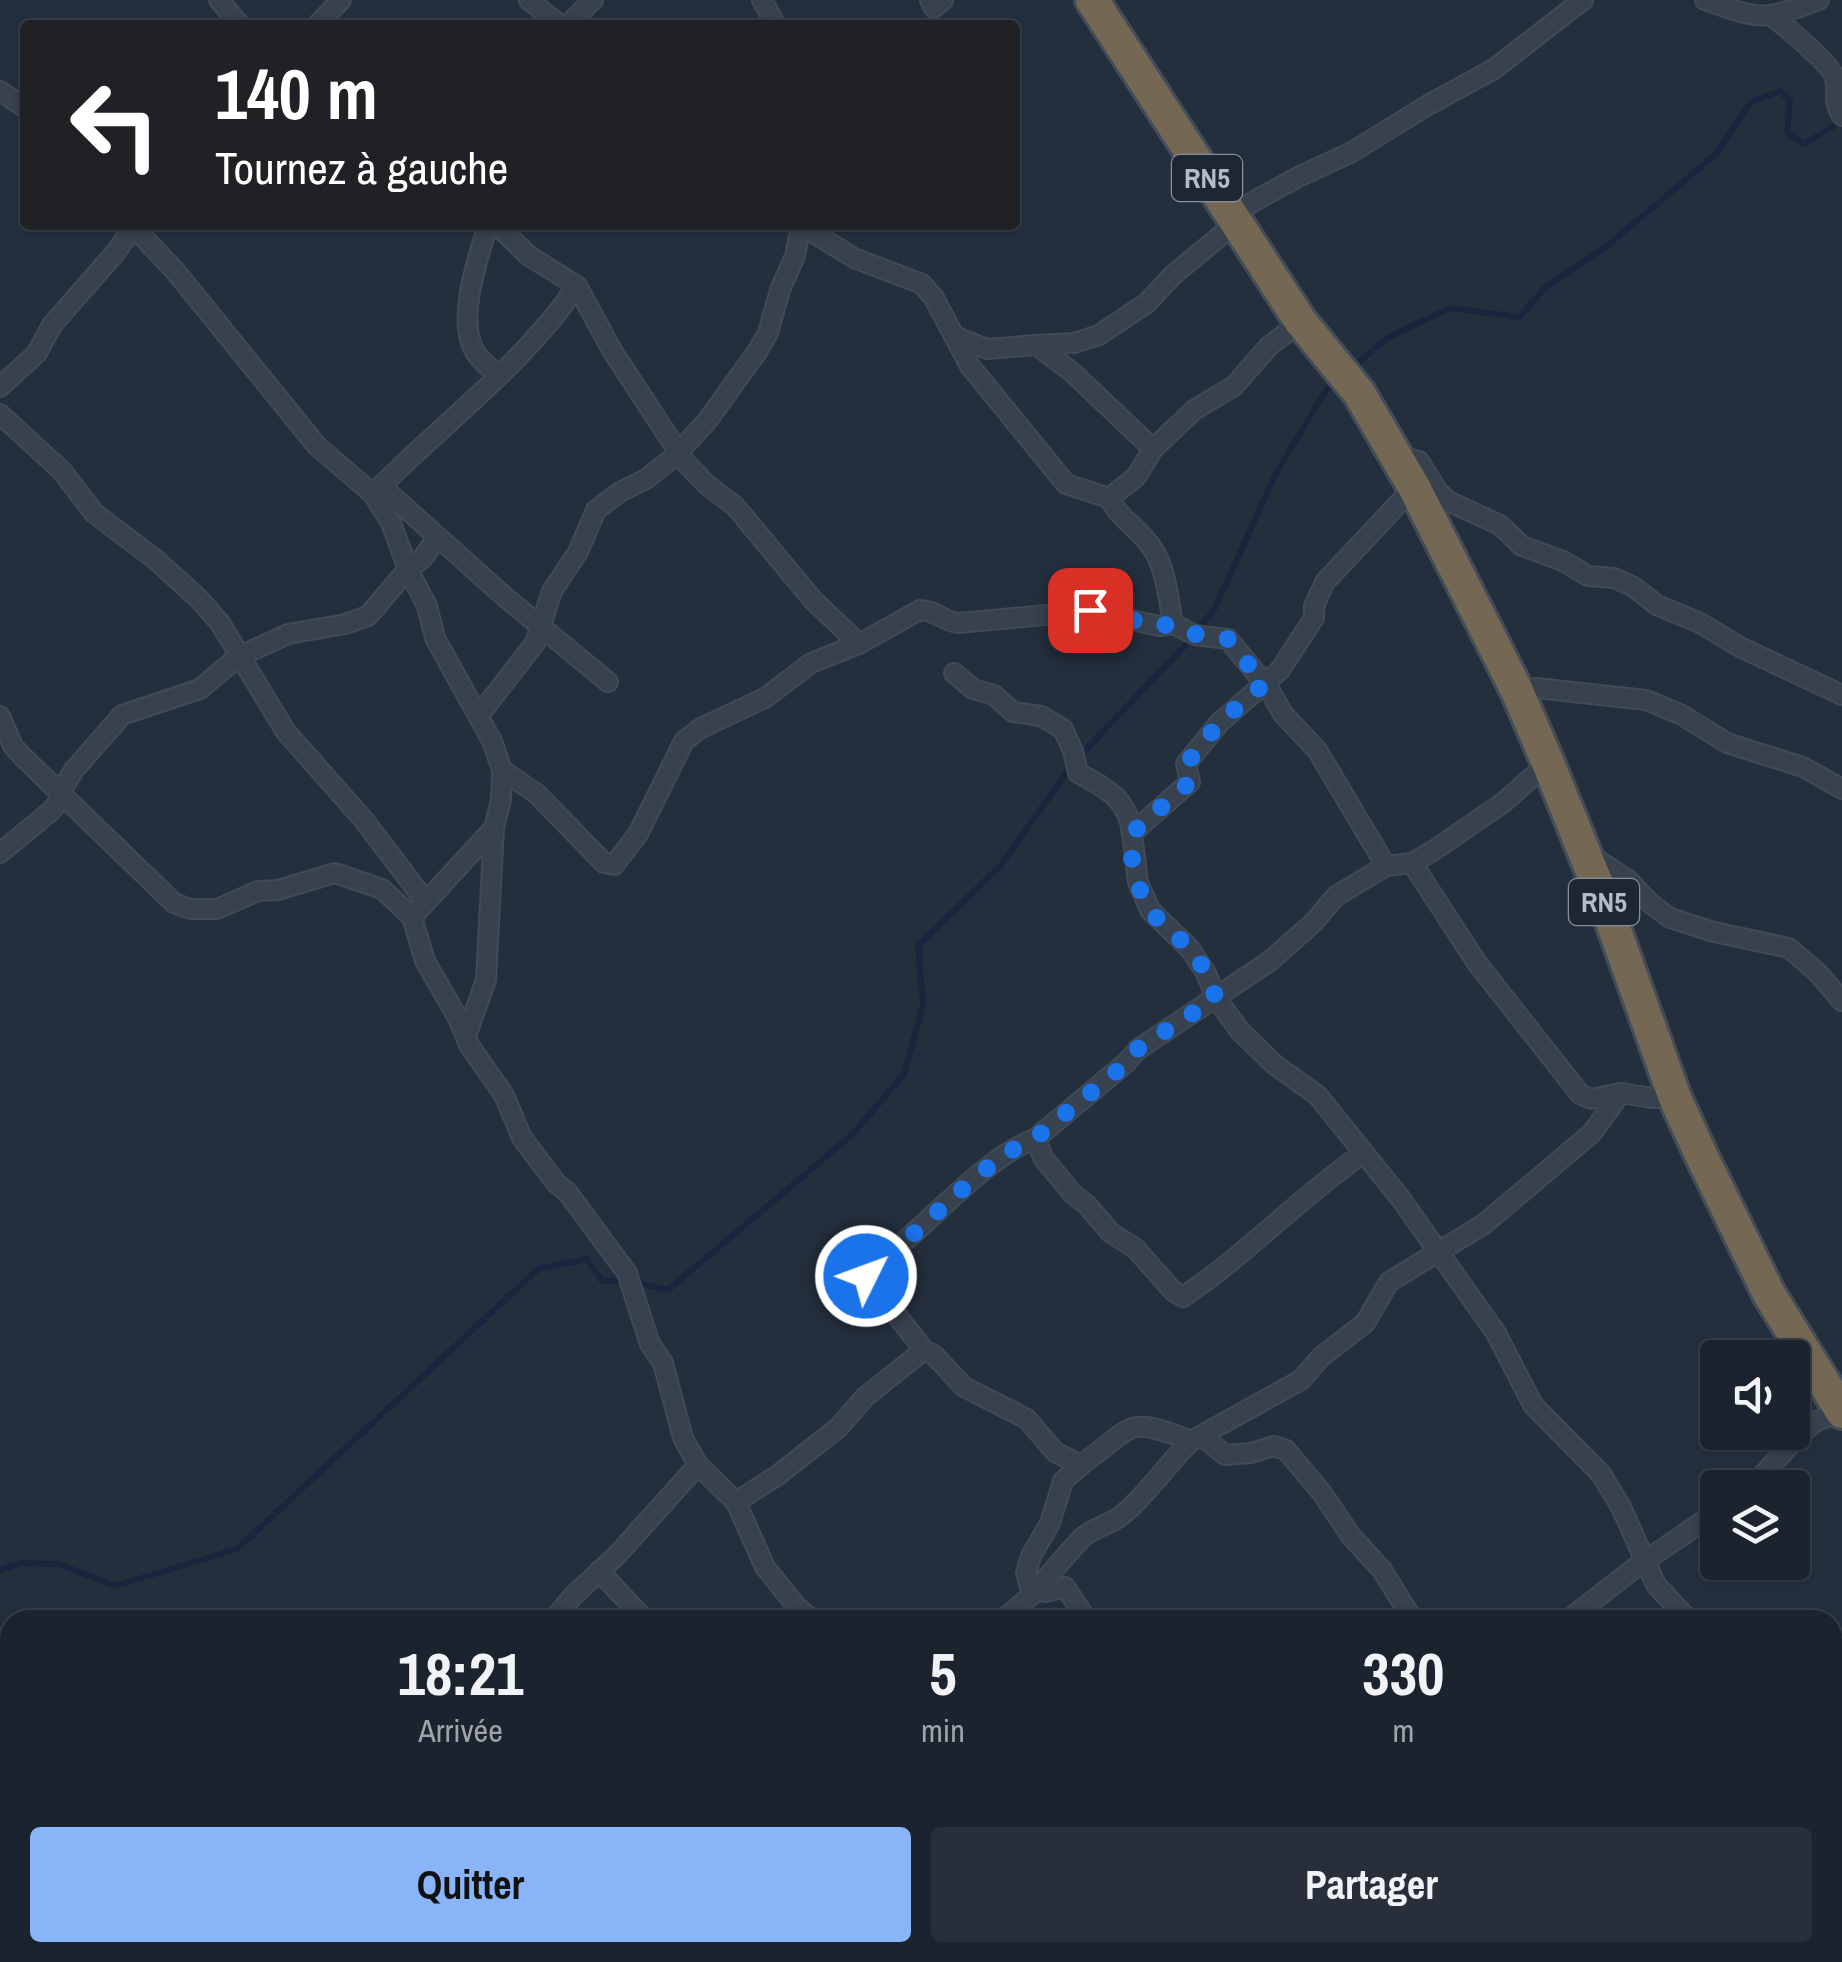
<!DOCTYPE html>
<html lang="fr">
<head>
<meta charset="utf-8">
<style>
  :root { --surface:#1b232e; --page:#282f3a; --text:#f1f3f6; --muted:#a0a4aa; --line:#39404a; --accent:#8ab4f8 }
  body { margin:0; font-family:"Archivo Narrow",sans-serif; background:var(--page); color:var(--text); height:100vh; display:flex; flex-direction:column; font-size:38px; white-space:nowrap }
  * { box-sizing:border-box; margin:0 }
  p { font-size:32px; color:var(--muted) }
  .icon { flex:none; width:55px; height:55px; fill:none; stroke:currentColor; stroke-width:2; stroke-linecap:round; stroke-linejoin:round }
  .map { position:relative; flex:1; overflow:hidden }
  .sheet { position:absolute; left:0px; top:1610px; width:1842px; height:352px; display:flex; flex-direction:column; background:var(--surface); border-radius:30px 30px 0 0; box-shadow:0 2px 8px #0004,0 0 0 2px var(--line) }
  .sheet>* { flex:none }
  .guide { position:absolute; left:20px; top:20px; width:1000px; height:210px; border-radius:10px; box-shadow:0 2px 8px #0004,0 0 0 2px var(--line); background:#202124; color:#fff; overflow:hidden }
  .buttons { position:absolute; left:1700px; top:1340px; display:grid; gap:20px }
  .buttons a { display:grid; place-items:center; width:110px; height:110px; border-radius:10px; background:var(--surface); box-shadow:0 2px 8px #0004,0 0 0 2px var(--line); font-size:50px }
  .pin { position:absolute; display:grid; place-items:center; width:85px; height:85px; color:#fff; margin:-42px; border-radius:20px; box-shadow:0 5px 15px #0006 }
  .me { position:absolute; width:110px; margin:-55px; rotate:48deg; stroke-linejoin:round; filter:drop-shadow(0 0 8px #0008) }
  .turn { display:flex; align-items:center; gap:35px; height:210px; padding:0 30px; font-size:45px }
  .turn .icon { width:130px; height:130px; stroke-width:2.5 }
  .turn b { display:block; font-size:70px; line-height:85px }
  .eta { display:flex; justify-content:space-evenly; align-items:center; height:170px; text-align:center }
  .eta b { font-size:60px; font-weight:700; line-height:70px }
  .primary-button { display:flex; gap:20px; margin-top:auto; padding:20px 30px }
  .primary-button a { flex:1; height:115px; border-radius:10px; background:var(--accent); color:#111; font-size:40px; font-weight:700; line-height:115px; text-align:center }
  .primary-button a+a { background:var(--page); color:var(--text) }
  .map>svg:first-child { display:block }
  .lines { fill:none; stroke-linecap:round; stroke-linejoin:round }
  .stream { stroke:#17263c; stroke-width:6 }
  .street-casing { stroke:#414a57; stroke-width:22 }
  .highway-casing { stroke:#434c59; stroke-width:38 }
  .street { stroke:#38414e; stroke-width:18 }
  .highway { stroke:#746855; stroke-width:32 }
  .route { stroke:#1a73e8; stroke-width:18; stroke-dasharray:0 32.4 }
  .labels { text-anchor:middle; dominant-baseline:central; stroke-width:10; stroke-linejoin:round; paint-order:stroke }
  .shield { fill:#1d2633; stroke:#878f9c; stroke-width:2.5 }
  .shield-label { font-size:28px; font-weight:bold; fill:#b4bcc9 }
</style>
</head>
<body>
<div class="map">
<svg width="1842" height="1962" viewBox="0 0 1842 1962">
  <rect width="100%" height="100%" fill="#242f3e"/>
  <g class="lines">
    <g class="stream">
      <polyline points="1351,369 1387,338 1450,308 1519,317 1546,287 1607,246 1716,154 1751,102 1780,91 1790,101 1787,133 1804,144 1842,121"/>
      <polyline points="0,1570 21,1563 59,1564 115,1586 237,1549 538,1269 587,1259 602,1281 631,1281 668,1290 853,1134 904,1074 923,1005 918,946 1001,865 1074,762 1195,635 1215,608 1276,473 1326,390 1337,381"/>
    </g>
    <g class="street-casing">
      <g id="street">
        <polyline points="219,0 240,25"/>
        <polyline points="529,0 560,25"/>
        <polyline points="762,0 776,25"/>
        <polyline points="930,0 934,8 943,0"/>
        <path d="M1705 0C1761 20 1763 21 1819 0"/>
        <path d="M1773 17C1786 27 1831 64 1835 78 1839 93 1831 97 1842 116"/>
        <polyline points="317,25 341,0"/>
        <polyline points="568,25 593,0"/>
        <polyline points="0,91 25,108"/>
        <polyline points="1231,214 1298,177 1352,152 1428,105 1494,69 1583,0"/>
        <path d="M488 225C478 257 456 320 475 352 480 360 490 368 497 375"/>
        <path d="M497 225 529 256 577 286 613 352 685 462 707 485 735 506 813 600 859 644 920 610C935 610 943 621 958 623L1090 611 1159 626 1173 624"/>
        <polyline points="801,225 854,258 922,284 934,298 970,366 1066,484 1109,498 1136,477 1153,449 1194,410 1234,386 1269,346 1301,322"/>
        <polyline points="954,336 987,349 1036,345 1072,372 1153,449"/>
        <polyline points="1036,345 1074,343 1099,335 1147,303 1173,275 1236,223"/>
        <polyline points="0,387 37,353 52,325 116,252 134,225"/>
        <polyline points="0,414 62,471 94,513 156,560 200,600 220,623 286,732 363,819 426,902"/>
        <polyline points="1398,456 1419,461 1437,490 1448,501 1500,525 1522,546 1563,561 1588,576 1614,578 1634,587 1657,605 1700,623 1740,647 1842,695"/>
        <polyline points="381,486 505,597 608,682"/>
        <polyline points="1414,487 1325,582 1314,606 1314,618 1280,670 1219,723 1186,764 1190,782 1132,833 1138,882 1150,910 1190,949 1206,973 1216,998 1240,1031 1274,1064 1318,1096 1401,1199 1496,1333 1533,1405 1601,1474 1621,1507 1656,1585 1689,1620"/>
        <path d="M375 492C442 424 523 365 577 286"/>
        <path d="M1109 498C1118 516 1133 525 1146 540 1166 562 1168 596 1173 624L1195 635 1228 639 1269 689 1283 714 1317 750 1386 866"/>
        <path d="M954 673 973 689 994 695 1013 712 1041 716 1063 729 1073 751 1078 773C1106 788 1128 799 1132 833"/>
        <polyline points="1517,691 1536,688 1646,700 1682,715 1727,743 1803,767 1842,789"/>
        <polyline points="480,714 535,643 552,591 578,552 596,510 620,492 646,479 675,456 707,421 757,352 768,333 780,290 795,256 801,225"/>
        <polyline points="0,716 13,746 22,756 174,903 190,909 217,909 258,891 278,890 335,873 382,889 412,917 494,828 501,800 502,770 492,741 435,638 427,606 408,569 391,523 373,494 317,446 176,272 132,225"/>
        <path d="M1548 763 1504 802 1433 851 1412 863 1386 866 1336 896 1314 922 1270 961 1137 1050 1127 1062 1035 1139C983 1157 921 1234 871 1268L866 1276 924 1350 934 1355 964 1387 1027 1419 1055 1452 1081 1465C1135 1427 1123 1414 1191 1441L1301 1380 1321 1357 1365 1323 1389 1282 1484 1224 1592 1133 1621 1093 1652 1098H1675"/>
        <polyline points="502,770 537,794 604,863 614,865 638,834 684,741 701,728 765,698 811,663 859,644"/>
        <polyline points="0,853 51,811 62,797 64,786 74,770 122,715 200,689 238,657 288,634 345,624 368,616 408,569 422,559 437,538"/>
        <polyline points="1587,853 1628,880 1651,904 1670,918 1714,932 1789,948 1818,973 1842,1001"/>
        <polyline points="1412,863 1477,963 1580,1094 1591,1099 1621,1093"/>
        <polyline points="412,917 425,961 458,1018 469,1045 504,1095 522,1138 556,1183 568,1193 627,1273 650,1344 663,1363 683,1438 698,1465 736,1502 765,1567 797,1607 813,1620"/>
        <polyline points="466,1036 486,980 494,828"/>
        <path d="M1035 1139 1044 1159 1072 1193 1087 1205 1111 1233 1135 1248 1173 1291 1183 1297C1247 1254 1299 1198 1362 1154"/>
        <polyline points="1203,1437 1225,1455 1251,1453 1274,1446 1286,1450 1322,1493 1351,1536 1382,1570 1413,1620"/>
        <polyline points="1751,1488 1800,1434 1817,1421 1842,1411"/>
        <polyline points="736,1502 778,1475 839,1427 865,1397 924,1350"/>
        <polyline points="599,1571 645,1620"/>
        <polyline points="1037,1589 1045,1592 1065,1587 1087,1620"/>
        <polyline points="1032,1595 1026,1573 1031,1556 1050,1523 1063,1481 1081,1465"/>
        <polyline points="553,1620 573,1596 618,1554 698,1465"/>
        <path d="M1001 1620C1033 1599 1055 1566 1082 1538 1094 1527 1110 1525 1122 1515 1148 1494 1167 1464 1191 1441"/>
        <polyline points="1568,1620 1636,1567 1718,1511"/>
        <polyline points="0,1682 10,1676"/>
        <polyline points="0,1728 10,1735"/>
        <polyline points="1832,1783 1842,1797"/>
        <polyline points="0,1850 10,1840"/>
        <polyline points="1832,1868 1842,1859"/>
        <polyline points="176,1952 187,1962"/>
        <polyline points="497,1952 504,1962"/>
        <polyline points="530,1952 547,1962"/>
        <polyline points="913,1952 915,1962"/>
        <polyline points="1107,1952 1116,1952"/>
        <polyline points="1167,1952 1173,1962"/>
        <polyline points="1683,1952 1693,1962"/>
        <polyline points="134,1962 144,1952"/>
        <polyline points="727,1962 759,1952"/>
        <polyline points="890,1962 892,1952"/>
        <polyline points="1047,1962 1063,1952"/>
        <polyline points="1726,1962 1737,1952"/>
      </g>
    </g>
    <g class="highway-casing">
      <polyline id="highway" points="1092,0 1301,322 1359,393 1414,487 1517,691 1548,763 1608,911 1675,1098 1702,1157 1769,1294 1842,1412"/>
    </g>
    <use href="#street" class="street"/>
    <use href="#highway" class="highway"/>
  </g>
  <g class="lines">
    <path class="route" d="M866 1276 872 1268C921 1234 984 1158 1034 1139L1128 1062 1136 1050 1216 998C1209 981 1203 963 1190 949 1179 937 1165 928 1155 916 1138 896 1128 858 1132 833L1190 782 1186 764 1219 723 1264 684 1228 639 1195 634 1172 624 1158 626 1090 610"/>
  </g>
  <g class="labels">
    <g class="shield">
      <rect x="1172" y="155" width="70" height="46" rx="8"/>
      <rect x="1569" y="879" width="70" height="46" rx="8"/>
    </g>
    <g class="shield-label">
      <text x="1207" y="178">RN5</text>
      <text x="1604" y="902">RN5</text>
    </g>
  </g>
</svg>
<div class="buttons">
<a><svg class="icon" aria-label="sound" viewBox="0 0 24 24"><path d="M4 9h4l5-4v14l-5-4H4zM17 9q2 3 0 6"/></svg></a>
<a><svg class="icon" aria-label="layers" viewBox="0 0 24 24"><path d="M12 4l9 5-9 5-9-5zM3 14l9 5 9-5"/></svg></a>
</div>
<div class="pin" style="left:1090px;top:610px;background:#d93025"><svg class="icon" aria-label="arrive" viewBox="0 0 24 24"><path d="M6 21V4h12l-3 4 3 4H6"/></svg></div>
<svg class="me" style="left:866px;top:1276px" viewBox="-20 -20 40 40"><circle r="17" fill="#1a73e8" stroke="#fff" stroke-width="3"/><path d="M0-11L8 9 0 5-8 9z" fill="#fff"/></svg>
<div class="guide">
<div class="turn"><svg class="icon" aria-label="left" viewBox="0 0 24 24"><path d="M17 20v-9H6M10 6l-5 5 5 5"/></svg><div><b>140 m</b>Tournez à gauche</div></div>
</div>
<section class="sheet">
<div class="eta">
<div><b>18:21</b><p>Arrivée</p></div>
<div><b>5</b><p>min</p></div>
<div><b>330</b><p>m</p></div>
</div>
<div class="primary-button"><a>Quitter</a><a>Partager</a></div>
</section>
</div>
</body>
</html>
